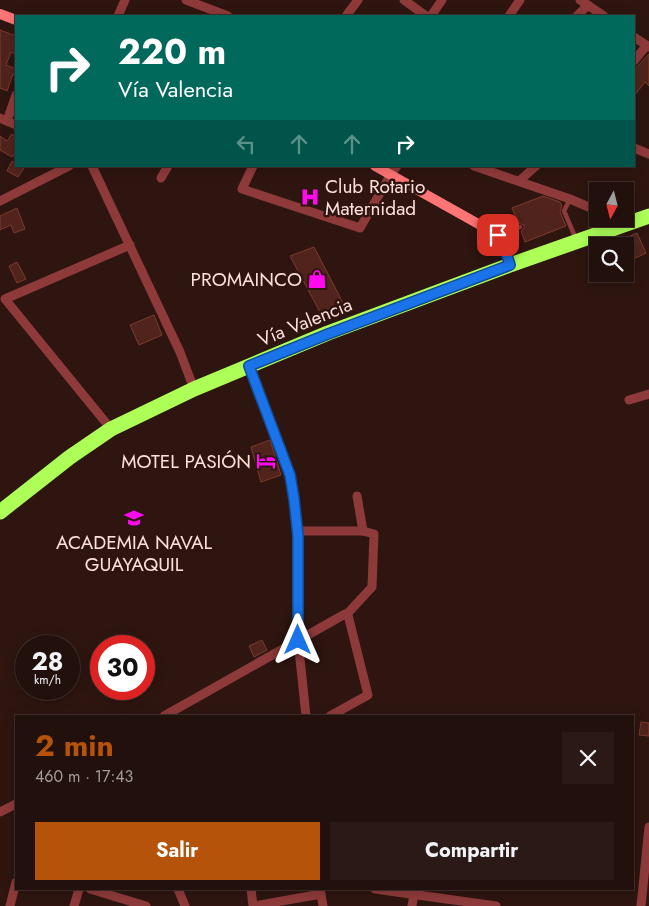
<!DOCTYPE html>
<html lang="es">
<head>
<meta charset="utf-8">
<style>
  :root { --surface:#22100c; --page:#2a1915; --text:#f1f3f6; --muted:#a29d9d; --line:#3f302d; --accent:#b45309 }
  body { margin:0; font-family:Jost,sans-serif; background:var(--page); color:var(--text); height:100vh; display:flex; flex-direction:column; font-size:19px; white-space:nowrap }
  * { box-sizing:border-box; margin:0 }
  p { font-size:16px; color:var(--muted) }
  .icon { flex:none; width:28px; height:28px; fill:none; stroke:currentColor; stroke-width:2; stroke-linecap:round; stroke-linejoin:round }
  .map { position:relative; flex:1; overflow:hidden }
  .drawer { position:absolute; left:15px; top:715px; width:619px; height:175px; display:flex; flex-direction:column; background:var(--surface); border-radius:0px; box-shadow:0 2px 12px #0003,0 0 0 1px var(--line) }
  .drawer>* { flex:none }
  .hud { position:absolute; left:15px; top:15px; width:620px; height:152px; border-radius:0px; box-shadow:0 2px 12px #0003,0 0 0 1px var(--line); background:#00695c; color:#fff; overflow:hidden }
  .needle { width:32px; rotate:187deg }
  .controls { position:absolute; left:589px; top:182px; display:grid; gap:10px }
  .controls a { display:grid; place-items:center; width:45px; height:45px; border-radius:0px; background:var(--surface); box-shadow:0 2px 12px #0003,0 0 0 1px var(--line); font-size:25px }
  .speed { position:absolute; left:15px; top:635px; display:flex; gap:10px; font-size:25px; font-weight:700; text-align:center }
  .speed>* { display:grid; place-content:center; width:65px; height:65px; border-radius:50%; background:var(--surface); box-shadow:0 2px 12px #0003,0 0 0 1px var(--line); line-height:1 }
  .speed small { font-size:12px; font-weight:400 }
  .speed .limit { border:8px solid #d22; background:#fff; color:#111 }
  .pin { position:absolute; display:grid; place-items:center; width:42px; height:42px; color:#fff; margin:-21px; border-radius:10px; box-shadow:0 2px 8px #0006 }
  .me { position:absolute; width:55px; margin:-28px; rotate:0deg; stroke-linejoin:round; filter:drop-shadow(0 0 4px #0008) }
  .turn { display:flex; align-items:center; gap:18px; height:105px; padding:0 20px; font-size:22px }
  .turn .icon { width:65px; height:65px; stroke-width:2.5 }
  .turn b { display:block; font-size:35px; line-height:42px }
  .lanes { display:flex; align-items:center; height:48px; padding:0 20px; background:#0003; justify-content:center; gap:25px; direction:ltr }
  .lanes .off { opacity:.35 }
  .round { display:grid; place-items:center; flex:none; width:52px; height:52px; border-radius:0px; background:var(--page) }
  .head { display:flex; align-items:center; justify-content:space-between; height:85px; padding:0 20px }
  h1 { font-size:30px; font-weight:700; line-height:38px; color:var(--accent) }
  .cta { display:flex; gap:10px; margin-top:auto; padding:10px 20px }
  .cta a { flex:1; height:58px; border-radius:0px; background:var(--accent); color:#fff; font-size:20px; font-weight:700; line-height:58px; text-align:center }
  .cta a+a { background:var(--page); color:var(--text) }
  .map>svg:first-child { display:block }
  .building { fill:#50241c; stroke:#7d3a2d }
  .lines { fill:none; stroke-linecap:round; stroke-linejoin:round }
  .lane { stroke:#8e3a3a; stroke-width:4.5 }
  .street { stroke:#8e3a3a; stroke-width:9 }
  .secondary { stroke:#ff7475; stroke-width:10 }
  .highway { stroke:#adff58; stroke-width:15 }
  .route-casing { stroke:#114b97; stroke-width:12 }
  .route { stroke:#1a73e8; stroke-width:9 }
  .labels { text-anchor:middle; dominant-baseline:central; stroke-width:5; stroke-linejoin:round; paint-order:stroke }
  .poi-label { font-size:19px; fill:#ffe0dd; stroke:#2e1510; text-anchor:end }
  .street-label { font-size:19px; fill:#ffe0dd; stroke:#2e1510 }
</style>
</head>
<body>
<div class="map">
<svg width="649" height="906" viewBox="0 0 649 906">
  <rect width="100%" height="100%" fill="#2e1510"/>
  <g class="building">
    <polygon points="0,30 16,36 16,54 11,52 6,65 16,69 16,76 13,74 7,91 0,88"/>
    <polygon points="649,54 649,86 645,82 634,96 634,70"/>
    <polygon points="12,134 16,138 16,151 12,157 0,150 0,136 7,141"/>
    <polygon points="12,161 16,164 16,166 24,168 18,177 7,171"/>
    <polygon points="543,196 560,202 562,206 560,212 566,226 525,242 521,231 524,228 524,225 518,223 512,208"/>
    <polygon points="17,208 25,229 14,233 11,225 0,230 0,216"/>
    <polygon points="637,233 646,253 633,259 629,250 625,251 625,246 607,246"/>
    <polygon points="314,247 343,303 320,312 290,256"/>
    <polygon points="17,262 26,279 17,283 9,266"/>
    <polygon points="154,315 162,335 139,345 130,325"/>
    <polygon points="270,440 281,475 261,482 251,447"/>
    <polygon points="262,640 267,650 254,657 249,646"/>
    <polygon points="641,722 649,723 649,736 639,735"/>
  </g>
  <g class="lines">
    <g class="lane">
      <polyline points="570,199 564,211 576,239"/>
      <polyline points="499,235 520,227"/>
    </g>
    <g class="street">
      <polyline points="186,0 228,16"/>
      <polyline points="404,0 426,16"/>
      <polyline points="580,0 604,16"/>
      <polyline points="118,16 125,0"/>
      <polyline points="346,16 358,0"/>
      <polyline points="431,16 442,0"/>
      <polyline points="509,16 520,0"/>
      <polyline points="577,16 588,5"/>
      <polyline points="634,37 649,47"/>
      <polyline points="634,61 646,46"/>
      <polyline points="0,118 16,125"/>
      <polyline points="7,121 16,95"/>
      <polyline points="634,148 649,154"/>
      <polyline points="92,166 180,352 194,389"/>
      <polyline points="253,166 242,189 360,228 391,174 397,166"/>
      <polyline points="474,166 570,199 598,211"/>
      <polyline points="161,178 168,166"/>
      <polyline points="519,181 536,166"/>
      <polyline points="0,201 69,166"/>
      <polyline points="249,366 289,475 294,499 298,536 298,640 306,716"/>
      <polyline points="629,400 649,394"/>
      <polyline points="111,429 5,299 130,245"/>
      <polyline points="297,531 363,531"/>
      <polyline points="347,614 372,587 374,534 363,531 357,496"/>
      <polyline points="164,716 345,614 348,615 368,695 330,716"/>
      <polyline points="0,812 16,804"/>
      <polyline points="90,889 146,906"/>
      <polyline points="178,889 185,906"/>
      <polyline points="251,889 253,906"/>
      <polyline points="320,889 323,906"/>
      <polyline points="375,889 496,906"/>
      <polyline points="10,906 16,882"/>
      <polyline points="74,906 79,889"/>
      <polyline points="254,906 321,894"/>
      <polyline points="412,906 414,894"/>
      <polyline points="641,906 649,827"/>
    </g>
    <g class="secondary">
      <polyline points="0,14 16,20"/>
      <polyline points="375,166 498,235 503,243 510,265"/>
    </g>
    <polyline class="highway" points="0,512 70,457 111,429 194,389 328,333 510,265 649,216"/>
  </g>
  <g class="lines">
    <g class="route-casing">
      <polyline id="route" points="298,640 298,536 294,499 290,475 249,366 328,334 510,265 503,243 498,235"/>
    </g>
    <use href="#route" class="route"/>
  </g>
  <defs>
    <g id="hospital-bare" transform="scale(1.5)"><path d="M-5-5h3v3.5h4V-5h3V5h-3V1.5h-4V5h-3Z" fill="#ff09ee" stroke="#2e1510" stroke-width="2.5" paint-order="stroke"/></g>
    <g id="shop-bare" transform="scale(1.5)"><path d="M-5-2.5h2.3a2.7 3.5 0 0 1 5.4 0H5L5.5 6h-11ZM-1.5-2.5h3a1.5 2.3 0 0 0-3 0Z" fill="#ff09ee" stroke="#2e1510" stroke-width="2.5" paint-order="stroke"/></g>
    <g id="hotel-bare" transform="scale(1.5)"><path d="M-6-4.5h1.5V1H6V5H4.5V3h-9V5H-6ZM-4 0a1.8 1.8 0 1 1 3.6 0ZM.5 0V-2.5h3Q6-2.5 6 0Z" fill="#ff09ee" stroke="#2e1510" stroke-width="2.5" paint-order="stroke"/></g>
    <g id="university-bare" transform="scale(1.5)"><path d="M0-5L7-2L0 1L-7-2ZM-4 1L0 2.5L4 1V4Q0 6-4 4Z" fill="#ff09ee" stroke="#2e1510" stroke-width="2.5" paint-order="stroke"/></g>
  </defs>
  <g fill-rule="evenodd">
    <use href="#hospital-bare" x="310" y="197"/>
    <use href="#shop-bare" x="317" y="279"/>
    <use href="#hotel-bare" x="266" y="461"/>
    <use href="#university-bare" x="134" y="518"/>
  </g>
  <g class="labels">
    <g class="poi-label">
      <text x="325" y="186" text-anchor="start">Club Rotario<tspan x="325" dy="22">Maternidad</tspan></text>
      <text x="302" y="279">PROMAINCO</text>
      <text x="251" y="461">MOTEL PASIÓN</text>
      <text x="134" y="542" text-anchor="middle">ACADEMIA NAVAL<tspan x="134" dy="22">GUAYAQUIL</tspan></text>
    </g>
    <g class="street-label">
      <text transform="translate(305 322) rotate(-22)">Vía Valencia</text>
    </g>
  </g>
</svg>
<div class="controls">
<a><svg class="needle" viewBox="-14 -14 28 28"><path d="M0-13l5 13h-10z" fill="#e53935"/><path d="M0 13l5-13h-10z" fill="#a29d9d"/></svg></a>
<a><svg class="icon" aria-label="search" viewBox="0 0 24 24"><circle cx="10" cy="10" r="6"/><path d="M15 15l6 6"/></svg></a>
</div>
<div class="speed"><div>28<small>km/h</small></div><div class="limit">30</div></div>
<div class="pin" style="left:498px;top:235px;background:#d93025"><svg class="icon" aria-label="arrive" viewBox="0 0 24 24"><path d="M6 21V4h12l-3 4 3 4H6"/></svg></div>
<svg class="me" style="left:298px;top:640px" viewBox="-20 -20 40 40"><path d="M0-17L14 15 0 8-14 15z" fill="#1a73e8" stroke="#fff" stroke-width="4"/></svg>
<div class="hud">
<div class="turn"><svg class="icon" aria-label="right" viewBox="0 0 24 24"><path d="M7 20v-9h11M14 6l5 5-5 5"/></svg><div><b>220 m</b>Vía Valencia</div></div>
<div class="lanes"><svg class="icon off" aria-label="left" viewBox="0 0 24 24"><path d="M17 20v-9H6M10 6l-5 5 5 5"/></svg><svg class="icon off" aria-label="ahead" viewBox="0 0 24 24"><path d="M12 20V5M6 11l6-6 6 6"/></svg><svg class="icon off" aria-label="ahead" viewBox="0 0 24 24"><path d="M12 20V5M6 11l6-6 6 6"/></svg><svg class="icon" aria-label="right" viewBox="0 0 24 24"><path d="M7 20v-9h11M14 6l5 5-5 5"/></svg></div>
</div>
<section class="drawer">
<div class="head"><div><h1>2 min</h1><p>460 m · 17:43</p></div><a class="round"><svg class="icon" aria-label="close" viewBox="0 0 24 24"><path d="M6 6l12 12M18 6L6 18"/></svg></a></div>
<div class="cta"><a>Salir</a><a>Compartir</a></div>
</section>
</div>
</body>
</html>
